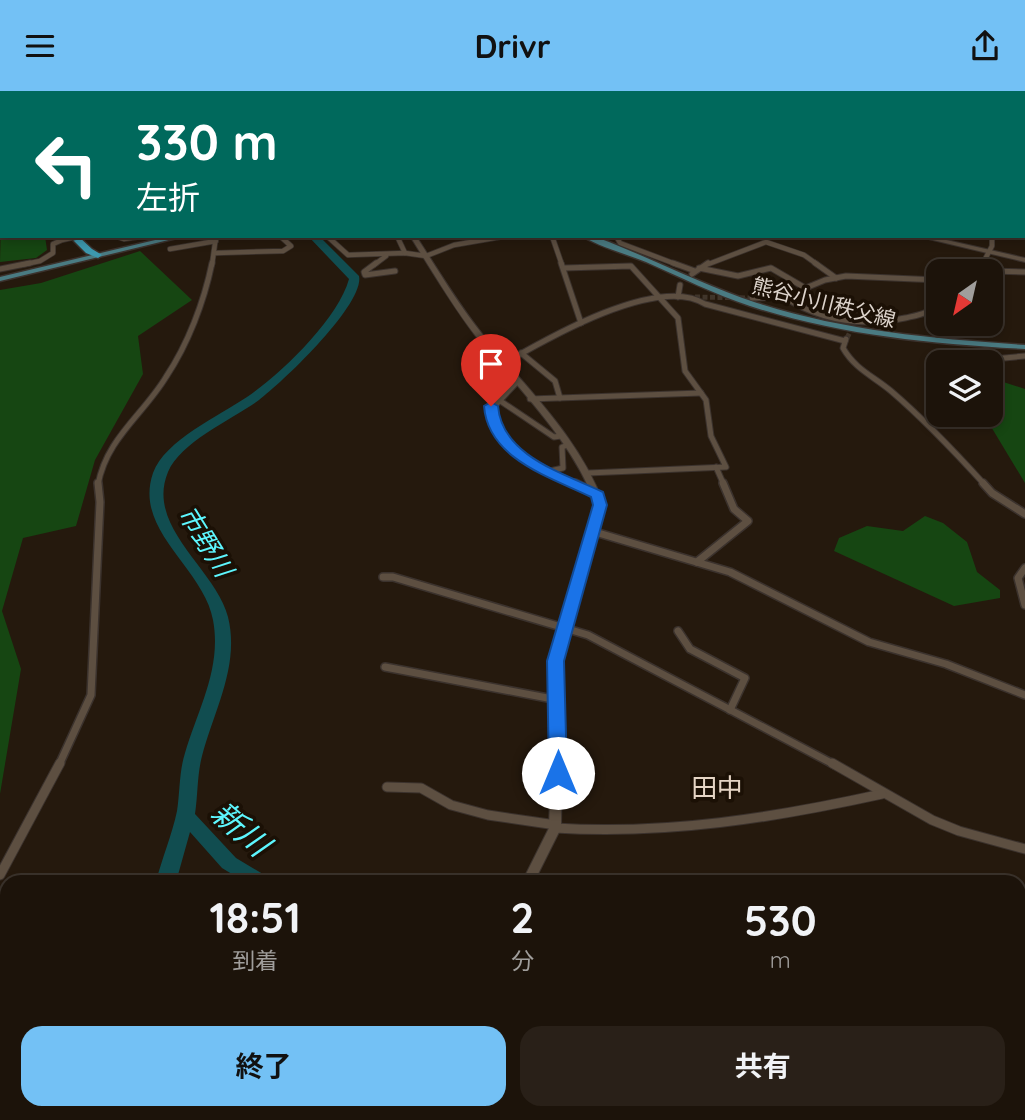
<!DOCTYPE html>
<html lang="ja">
<head>
<meta charset="utf-8">
<style>
  :root { --surface:#1c130a; --page:#292018; --text:#f1f3f6; --muted:#a09e9c; --line:#3a322b; --accent:#73c1f5 }
  body { margin:0; font-family:Quicksand,"Noto Sans JP",sans-serif; background:var(--page); color:var(--text); height:100vh; display:flex; flex-direction:column; font-size:26px; white-space:nowrap }
  * { box-sizing:border-box; margin:0 }
  p { font-size:23px; color:var(--muted) }
  .icon { flex:none; width:38px; height:38px; fill:none; stroke:currentColor; stroke-width:2; stroke-linecap:round; stroke-linejoin:round }
  .map { position:relative; flex:1; overflow:hidden }
  .side { position:absolute; left:0px; top:784px; width:1026px; height:245px; display:flex; flex-direction:column; background:var(--surface); border-radius:21px 21px 0 0; box-shadow:0 4px 10px #0003,0 0 0 2px var(--line) }
  .side>* { flex:none }
  .hud { position:absolute; left:0px; top:0px; width:1026px; height:147px; box-shadow:0 4px 10px #0003,0 0 0 2px var(--line); background:#00695c; color:#fff; overflow:hidden }
  .needle { width:46px; rotate:214deg }
  .tools { position:absolute; left:926px; top:168px; display:grid; gap:14px }
  .tools a { display:grid; place-items:center; width:77px; height:77px; border-radius:14px; background:var(--surface); box-shadow:0 4px 10px #0003,0 0 0 2px var(--line); font-size:35px }
  .pin { position:absolute; display:grid; place-items:center; width:60px; height:60px; color:#fff; margin:-72px -30px; border-radius:50% 50% 50% 0; rotate:-45deg; box-shadow:0 0 7px #0007 }
  .pin .icon { rotate:45deg }
  .me { position:absolute; width:77px; margin:-38px; rotate:0deg; stroke-linejoin:round; filter:drop-shadow(0 0 5px #0008) }
  .turn { display:flex; align-items:center; gap:24px; height:147px; padding:0 21px; font-size:32px }
  .turn .icon { width:91px; height:91px; stroke-width:2.5 }
  .turn b { display:block; font-size:49px; line-height:60px }
  .eta { display:flex; justify-content:space-evenly; align-items:center; height:119px; text-align:center }
  .eta b { font-size:42px; font-weight:700; line-height:49px }
  .button { display:flex; gap:14px; margin-top:auto; padding:14px 21px }
  .button a { flex:1; height:80px; border-radius:21px; background:var(--accent); color:#111; font-size:28px; font-weight:700; line-height:80px; text-align:center }
  .button a+a { background:var(--page); color:var(--text) }
  header { display:flex; justify-content:space-between; align-items:center; height:91px; padding:0 21px; background:var(--accent); color:#111; font-size:32px; font-weight:700 }
  .map>svg:first-child { display:block }
  .green { fill:#164612 }
  .lines { fill:none; stroke-linecap:round; stroke-linejoin:round }
  .river { fill:#114d50; fill-rule:evenodd }
  .street-tunnel { stroke:#40352a; stroke-width:5; stroke-dasharray:5 2.5; stroke-linecap:butt }
  .street-far3-casing { stroke:#3b322d; stroke-width:6 }
  .street-far2-casing { stroke:#3b322d; stroke-width:7 }
  .street-far1-casing { stroke:#3b322d; stroke-width:10 }
  .street-casing { stroke:#3b322d; stroke-width:11 }
  .secondary-casing { stroke:#3b322d; stroke-width:2 }
  .primary-casing { stroke:#3b322d; stroke-width:3 }
  .highway-casing { stroke:#3b322d; stroke-width:3 }
  .street-far3 { stroke:#5d4f41; stroke-width:4.5 }
  .street-far2 { stroke:#5d4f41; stroke-width:5 }
  .street-far1 { stroke:#5d4f41; stroke-width:7 }
  .street { stroke:#5d4f41; stroke-width:9 }
  .secondary { fill:#5d4f41; fill-rule:evenodd }
  .primary { fill:#4a7b82; fill-rule:evenodd }
  .highway { fill:#3d98ae; fill-rule:evenodd }
  .street-bridge-casing { stroke:#3b322d; stroke-width:6; stroke-linecap:butt }
  .street-bridge { stroke:#5d4f41; stroke-width:4.5 }
  .route { fill:#1a73e8; stroke:#114b97; stroke-width:2 }
  .labels { text-anchor:middle; dominant-baseline:central; stroke-width:7; stroke-linejoin:round; paint-order:stroke }
  .far-street-label { font-size:21px; fill:#dcd3cb; stroke:#1b1005 }
  .water-label { font-size:26px; font-style:italic; fill:#5df6fe; stroke:#1b1005 }
  .neighbourhood-label { font-size:26px; fill:#e5d4c4; stroke:#1b1005 }
  .near-water-label { font-size:32px; font-style:italic; fill:#5df6fe; stroke:#1b1005 }
</style>
</head>
<body>
<header><svg class="icon" aria-label="menu" viewBox="0 0 24 24"><path d="M4 6h16M4 12h16M4 18h16"/></svg>Drivr<svg class="icon" aria-label="share" viewBox="0 0 24 24"><path d="M12 15V3M7 8l5-5 5 5M5 13v7h14v-7"/></svg></header>
<div class="map">
<svg width="1025" height="1029" viewBox="0 0 1025 1029">
  <rect width="100%" height="100%" fill="#25190d"/>
  <g class="green">
    <polygon points="2,87 2,145 45,145 47,159 36,167 0,171"/>
    <polygon points="140,160 192,209 138,245 143,283 95,369 76,435 23,447 2,520 21,578 0,703 0,199 41,192"/>
    <polygon points="991,287 1025,298 1025,392 984,324 990,324"/>
    <polygon points="925,425 943,432 967,451 977,481 1000,499 1000,507 954,515 834,460 839,447 867,435 903,440"/>
  </g>
  <g class="lines">
    <g class="river">
      <rect x="296" y="0" width="8" height="2"/>
      <path d="M308 145H319L359 185C365 213 282 292 259 309 233 328 181 350 168 381 145 436 216 478 228 526 240 575 214 619 202 665 197 684 198 704 195 723L236 767 268 786 271 791H245L222 777 190 741 176 791H156C162 767 172 744 177 720 180 701 179 681 185 662 198 618 222 577 213 529 204 477 133 440 153 382 165 349 219 325 247 306 281 283 338 228 349 188Z"/>
      <polygon points="108,1022 130,1022 128,1029 106,1029"/>
      <polygon points="671,1022 703,1022 706,1029 674,1029"/>
    </g>
    <g class="street-tunnel">
      <polyline points="695,206 752,207"/>
      <polyline points="847,247 853,235"/>
    </g>
    <g class="street-far3-casing">
      <g id="street-far3">
        <polyline points="72,0 76,2"/>
        <polyline points="424,0 450,2"/>
        <polyline points="513,0 515,2"/>
        <polyline points="552,0 556,2"/>
        <polyline points="589,0 592,2"/>
        <polyline points="692,0 696,2"/>
        <polyline points="728,0 734,2"/>
        <polyline points="792,0 800,2"/>
        <polyline points="837,0 848,2"/>
        <polyline points="942,0 946,2"/>
        <polyline points="525,2 533,0"/>
        <polyline points="867,2 872,0"/>
        <polyline points="922,2 933,0"/>
        <polyline points="987,2 997,0"/>
        <polyline points="115,145 124,148 144,145"/>
        <polyline points="327,145 348,164 405,162 426,165 454,154 506,145"/>
        <polyline points="397,145 405,162"/>
        <polyline points="552,145 562,174"/>
        <polyline points="616,145 620,152 678,174"/>
        <polyline points="170,158 216,150"/>
        <polyline points="216,162 283,160 291,155 280,145"/>
        <polyline points="21,174 40,170 53,162 53,153 62,149"/>
        <polyline points="212,174 216,145"/>
        <polyline points="374,174 386,165"/>
        <polyline points="706,174 766,151 804,164 818,174"/>
        <polyline points="982,174 992,155 992,145"/>
      </g>
    </g>
    <g class="street-far2-casing">
      <g id="street-far2">
        <polyline points="376,172 364,181 365,184 395,180"/>
        <polyline points="561,172 581,232"/>
        <polyline points="673,172 695,180"/>
        <polyline points="815,172 836,187"/>
        <polyline points="564,177 631,175 678,227 685,280 706,309 711,345 726,376 588,382"/>
        <polyline points="699,177 738,185 771,177 807,198"/>
        <polyline points="0,178 30,172"/>
        <polyline points="979,180 983,172"/>
        <polyline points="990,180 1025,181"/>
        <polyline points="692,183 708,172"/>
        <polyline points="678,206 680,194"/>
        <path d="M784 206C821 230 862 236 905 227 918 224 930 223 938 211"/>
        <polyline points="752,207 784,206 825,189 846,185 938,189"/>
        <path d="M846 248 843 257C855 278 873 285 891 300 925 329 955 361 985 394"/>
        <polyline points="521,262 555,290 560,307"/>
        <polyline points="961,271 1025,265"/>
        <path d="M503 273C546 248 658 183 705 213L845 250"/>
        <path d="M517 291 489 321C506 362 540 376 579 394"/>
        <polyline points="530,308 701,302"/>
        <polyline points="499,309 554,346 561,345"/>
        <polyline points="716,376 724,394"/>
        <polyline points="550,380 563,377 562,356 568,354"/>
        <path d="M98 394C106 348 143 324 166 286 188 253 204 211 212 172"/>
      </g>
    </g>
    <g class="street-far1-casing">
      <g id="street-far1">
        <polyline points="575,392 597,403"/>
        <polyline points="983,392 992,402 1025,423"/>
        <polyline points="595,441 730,481 869,551 946,573 1025,604"/>
        <polyline points="697,471 748,430 734,418 723,392"/>
        <polyline points="1025,477 1018,487 1025,514"/>
        <polyline points="383,486 393,486 588,544 835,674"/>
        <polyline points="678,540 690,558 745,587 730,619"/>
        <polyline points="385,576 558,609"/>
        <polyline points="59,674 91,604 100,411 98,392"/>
      </g>
    </g>
    <g class="street-casing">
      <g id="street">
        <polyline points="832,672 932,729 959,740 1025,758"/>
        <polyline points="387,696 421,697 451,714 488,724 556,734"/>
        <path d="M555 737C667 744 773 727 882 703"/>
        <polyline points="0,784 60,672"/>
        <polyline points="0,938 7,967"/>
        <polyline points="20,1022 21,1029"/>
      </g>
    </g>
    <g class="secondary-casing">
      <g id="secondary">
        <rect x="413" y="0" width="6" height="2"/>
        <polygon points="757,0 765,0 768,2 760,2"/>
        <rect x="1024" y="34" width="1" height="4"/>
        <path d="M410 145H416C438 179 458 213 483 244 527 298 580 347 604 414L560 570 563 609 561 737 534 791H522L549 737 553 609 550 570 596 414C572 349 521 301 478 248 453 216 432 180 410 145Z"/>
        <polygon points="916,145 929,145 1025,167 1025,171"/>
        <polygon points="540,1022 554,1022 558,1029 544,1029"/>
      </g>
    </g>
    <g class="primary-casing">
      <g id="primary">
        <polygon points="172,145 185,145 0,190 0,186"/>
        <path d="M582 145H593L609 151C659 171 706 195 757 212 844 240 934 248 1025 254V258C932 253 839 244 750 215 714 203 680 186 646 171 626 163 600 156 582 145Z"/>
      </g>
    </g>
    <g class="highway-casing">
      <g id="highway">
        <rect x="0" y="33" width="2" height="4"/>
        <polygon points="69,145 78,145 92,158 102,164 98,167 86,162"/>
      </g>
    </g>
    <use href="#street-far3" class="street-far3"/>
    <use href="#street-far2" class="street-far2"/>
    <use href="#street-far1" class="street-far1"/>
    <use href="#street" class="street"/>
    <use href="#secondary" class="secondary"/>
    <use href="#primary" class="primary"/>
    <use href="#highway" class="highway"/>
    <g class="street-bridge-casing">
      <polyline id="street-bridge" points="62,149 80,145"/>
    </g>
    <use href="#street-bridge" class="street-bridge"/>
  </g>
  <path class="route" d="M491 311 498 315C502 365 563 382 603 401L607 414 564 570 567 682 558 689 549 682 547 570 593 414 591 406C550 386 488 368 484 315Z"/>
  <g class="labels">
    <g class="far-street-label">
      <text transform="translate(824 211) rotate(14)">熊谷小川秩父線</text>
    </g>
    <g class="water-label">
      <text transform="translate(206 450) rotate(58)">市野川</text>
    </g>
    <g class="neighbourhood-label">
      <text x="717" y="696">田中</text>
    </g>
    <g class="near-water-label">
      <text transform="translate(241 737) rotate(41)">新川</text>
    </g>
  </g>
</svg>
<div class="tools">
<a><svg class="needle" viewBox="-14 -14 28 28"><path d="M0-13l5 13h-10z" fill="#e53935"/><path d="M0 13l5-13h-10z" fill="#a09e9c"/></svg></a>
<a><svg class="icon" aria-label="layers" viewBox="0 0 24 24"><path d="M12 4l9 5-9 5-9-5zM3 14l9 5 9-5"/></svg></a>
</div>
<div class="pin" style="left:491px;top:315px;background:#d93025"><svg class="icon" aria-label="arrive" viewBox="0 0 24 24"><path d="M6 21V4h12l-3 4 3 4H6"/></svg></div>
<svg class="me" style="left:558px;top:682px" viewBox="-20 -20 40 40"><circle r="19" fill="#fff"/><path d="M0-13L10 11 0 6-10 11z" fill="#1a73e8"/></svg>
<div class="hud">
<div class="turn"><svg class="icon" aria-label="left" viewBox="0 0 24 24"><path d="M17 20v-9H6M10 6l-5 5 5 5"/></svg><div><b>330 m</b>左折</div></div>
</div>
<section class="side">
<div class="eta">
<div><b>18:51</b><p>到着</p></div>
<div><b>2</b><p>分</p></div>
<div><b>530</b><p>m</p></div>
</div>
<div class="button"><a>終了</a><a>共有</a></div>
</section>
</div>
</body>
</html>
